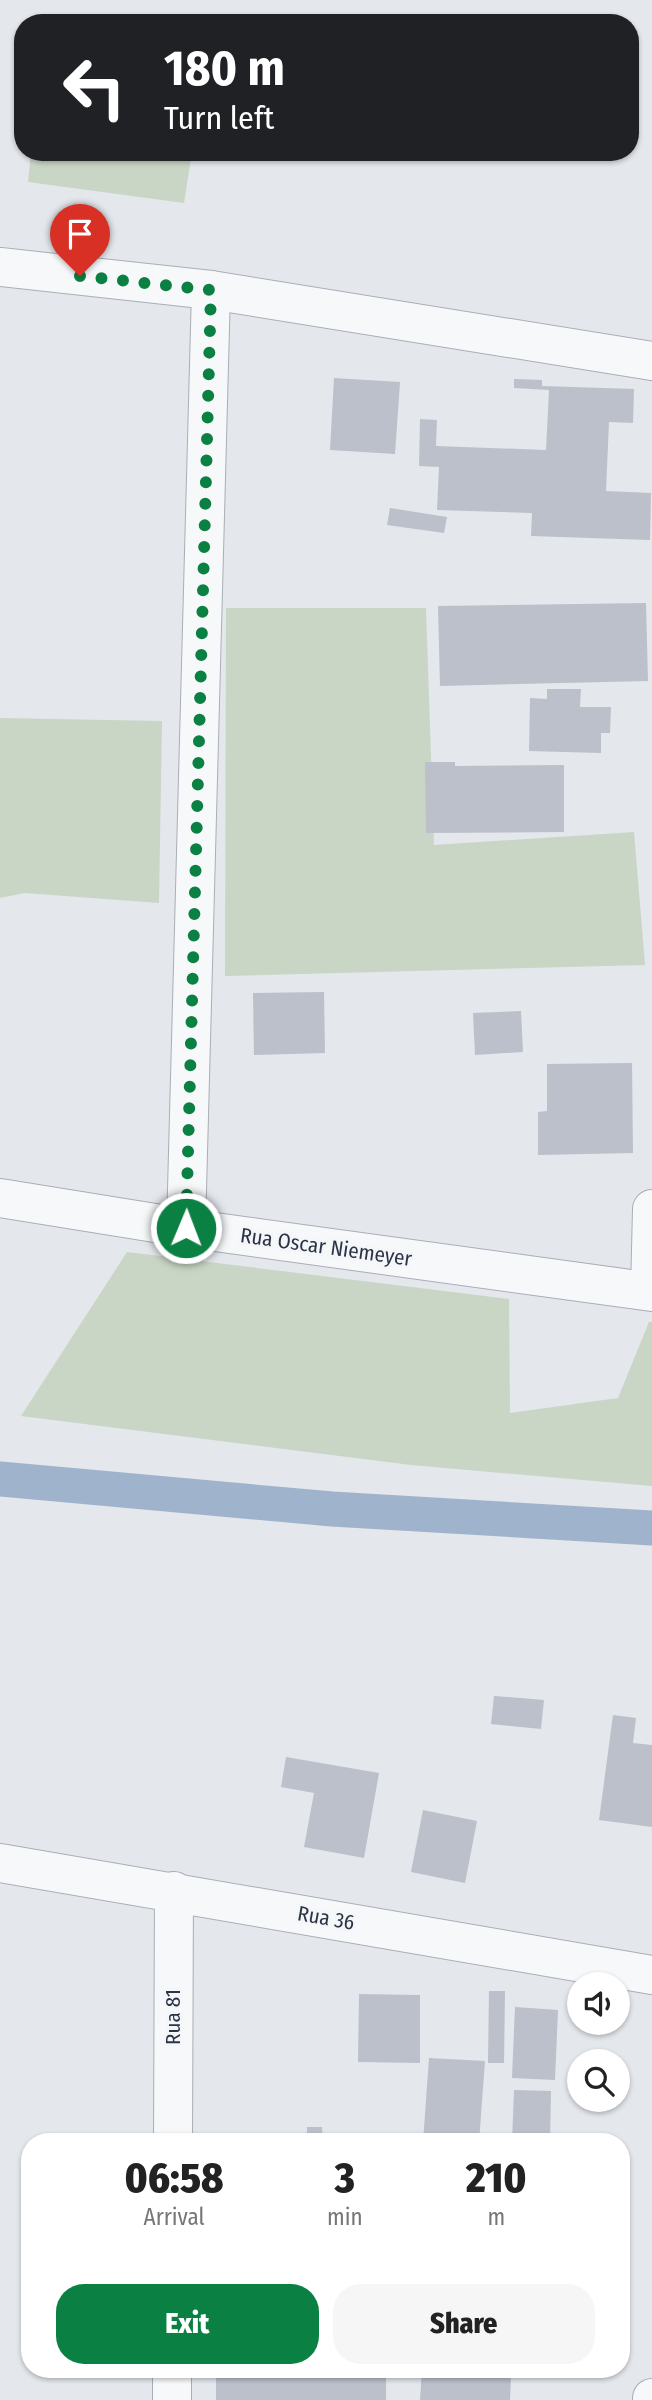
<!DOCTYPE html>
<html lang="en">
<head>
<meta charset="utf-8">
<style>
  :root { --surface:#fff; --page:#f6f6f6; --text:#222; --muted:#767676; --accent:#0b8043 }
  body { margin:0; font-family:"Fira Sans Condensed",sans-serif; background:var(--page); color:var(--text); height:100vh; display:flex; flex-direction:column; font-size:26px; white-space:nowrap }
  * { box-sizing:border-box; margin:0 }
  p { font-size:23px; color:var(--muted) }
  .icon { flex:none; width:38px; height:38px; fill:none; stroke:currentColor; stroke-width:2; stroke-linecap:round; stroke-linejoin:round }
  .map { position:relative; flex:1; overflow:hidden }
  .details { position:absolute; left:21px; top:2133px; width:609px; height:245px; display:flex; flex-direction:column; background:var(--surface); border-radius:28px; box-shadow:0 2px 5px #0004 }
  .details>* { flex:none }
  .banner { position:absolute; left:14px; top:14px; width:625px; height:147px; border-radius:28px; box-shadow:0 2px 5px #0004; background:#202124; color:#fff; overflow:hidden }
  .controls { position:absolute; left:567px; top:1972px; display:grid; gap:14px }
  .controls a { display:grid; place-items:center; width:63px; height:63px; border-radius:50%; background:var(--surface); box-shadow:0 2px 5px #0004; font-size:35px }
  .pin { position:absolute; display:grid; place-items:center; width:60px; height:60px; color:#fff; margin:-72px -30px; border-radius:50% 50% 50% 0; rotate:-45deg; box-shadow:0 0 7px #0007 }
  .pin .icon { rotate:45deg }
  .me { position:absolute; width:77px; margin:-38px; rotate:1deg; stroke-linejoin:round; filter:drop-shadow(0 0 5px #0008) }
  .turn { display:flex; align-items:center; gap:24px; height:147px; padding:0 35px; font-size:32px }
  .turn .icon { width:91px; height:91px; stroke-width:2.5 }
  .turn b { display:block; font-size:49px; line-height:60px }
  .eta { display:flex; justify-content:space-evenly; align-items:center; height:119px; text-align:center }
  .eta b { font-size:42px; font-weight:800; line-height:49px }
  .button { display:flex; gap:14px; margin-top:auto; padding:14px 35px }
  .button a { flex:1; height:80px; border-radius:28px; background:var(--accent); color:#fff; font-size:28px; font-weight:800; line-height:80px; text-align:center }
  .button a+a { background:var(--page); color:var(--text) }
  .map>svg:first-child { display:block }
  .green { fill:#c9d6c5 }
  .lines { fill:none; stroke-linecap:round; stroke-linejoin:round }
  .canal { stroke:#9fb4cc; stroke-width:35 }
  .building { fill:#bbc0ca }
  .minor-casing { stroke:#a9aeb7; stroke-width:40 }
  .minor { stroke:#f7f8fa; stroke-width:38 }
  .route { stroke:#0b8043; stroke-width:12; stroke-dasharray:0 21.6 }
  .labels { text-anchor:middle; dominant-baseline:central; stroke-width:6; stroke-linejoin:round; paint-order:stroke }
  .street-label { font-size:21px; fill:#2b3445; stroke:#f4f6f9 }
</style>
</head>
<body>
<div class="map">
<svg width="652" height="2400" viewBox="0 0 652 2400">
  <rect width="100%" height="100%" fill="#e4e7ec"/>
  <g class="green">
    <polygon points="31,152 192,152 184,203 28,182"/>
    <polygon points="226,608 426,608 434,845 634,832 645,965 225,976"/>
    <polygon points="0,718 162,721 159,903 25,893 0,898"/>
    <polygon points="127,1252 509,1299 510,1413 618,1398 649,1322 652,1322 652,1486 411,1465 21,1416"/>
  </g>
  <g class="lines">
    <polyline class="canal" points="0,1479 332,1509 652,1528"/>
  </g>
  <g class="building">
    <polygon points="334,378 400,382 395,454 330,450"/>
    <polygon points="514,379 542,380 542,386 634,389 633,423 609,422 606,491 651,493 650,540 531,536 532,513 437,510 439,467 419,466 420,419 437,420 436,446 546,450 549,390 514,388"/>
    <polygon points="390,508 447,517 444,533 387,525"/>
    <polygon points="646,603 648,681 440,686 438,606"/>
    <polygon points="547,689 581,689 580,707 611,707 610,733 601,733 601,753 529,751 530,698 547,699"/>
    <polygon points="425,762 455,762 455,766 564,765 564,832 426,833"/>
    <polygon points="324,992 325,1053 254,1055 253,993"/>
    <polygon points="521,1011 523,1052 475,1055 473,1013"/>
    <polygon points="632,1063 633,1153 538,1155 538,1112 547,1111 547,1064"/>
    <polygon points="494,1696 544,1700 541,1729 491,1724"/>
    <polygon points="613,1715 636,1718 633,1743 652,1745 652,1827 599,1820"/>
    <polygon points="286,1757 379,1773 364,1858 304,1847 314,1793 281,1787"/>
    <polygon points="423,1810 477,1821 465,1883 411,1872"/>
    <polygon points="489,1991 505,1991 504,2063 488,2063"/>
    <polygon points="359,1994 420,1995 420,2063 358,2062"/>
    <polygon points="515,2007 558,2010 555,2080 512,2078"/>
    <polygon points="429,2058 485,2061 479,2142 423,2142"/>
    <polygon points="514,2090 551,2091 550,2142 512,2142"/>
    <polygon points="307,2127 322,2127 323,2142 307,2142"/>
    <polygon points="422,2370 511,2375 510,2400 420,2400"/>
    <rect x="216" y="2373" width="170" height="27"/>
  </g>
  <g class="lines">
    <g class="minor-casing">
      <g id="minor">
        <polyline points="0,267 211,290 652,361"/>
        <polyline points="0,1198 186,1228 652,1292"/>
        <polyline points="186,1228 211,290"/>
        <polyline points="650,1291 652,1209"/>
        <polyline points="0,1863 652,1975"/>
        <polyline points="173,2142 174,1891"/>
        <polyline points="172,2400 172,2370"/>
        <polyline points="652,2400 652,2398"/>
      </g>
    </g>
    <use href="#minor" class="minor"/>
  </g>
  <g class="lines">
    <polyline class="route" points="80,276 211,290 186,1228"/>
  </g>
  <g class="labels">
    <g class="street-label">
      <text transform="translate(326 1247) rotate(8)">Rua Oscar Niemeyer</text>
      <text transform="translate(326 1918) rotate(10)">Rua 36</text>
      <text transform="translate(173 2017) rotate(-90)">Rua 81</text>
    </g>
  </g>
</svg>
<div class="controls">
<a><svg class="icon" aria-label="sound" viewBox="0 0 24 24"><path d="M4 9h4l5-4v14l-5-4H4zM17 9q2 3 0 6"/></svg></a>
<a><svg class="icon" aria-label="search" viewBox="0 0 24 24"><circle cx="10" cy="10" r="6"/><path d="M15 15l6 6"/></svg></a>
</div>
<div class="pin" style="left:80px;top:276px;background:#d93025"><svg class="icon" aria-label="arrive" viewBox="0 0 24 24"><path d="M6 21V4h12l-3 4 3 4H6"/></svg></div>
<svg class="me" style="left:186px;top:1228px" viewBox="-20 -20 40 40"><circle r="17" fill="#0b8043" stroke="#fff" stroke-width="3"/><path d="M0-11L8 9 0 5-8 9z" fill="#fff"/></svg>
<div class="banner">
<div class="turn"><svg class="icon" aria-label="left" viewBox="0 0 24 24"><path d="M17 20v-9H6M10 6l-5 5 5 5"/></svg><div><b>180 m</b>Turn left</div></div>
</div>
<section class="details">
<div class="eta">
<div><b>06:58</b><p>Arrival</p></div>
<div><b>3</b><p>min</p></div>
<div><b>210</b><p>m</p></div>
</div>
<div class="button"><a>Exit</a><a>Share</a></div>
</section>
</div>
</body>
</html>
